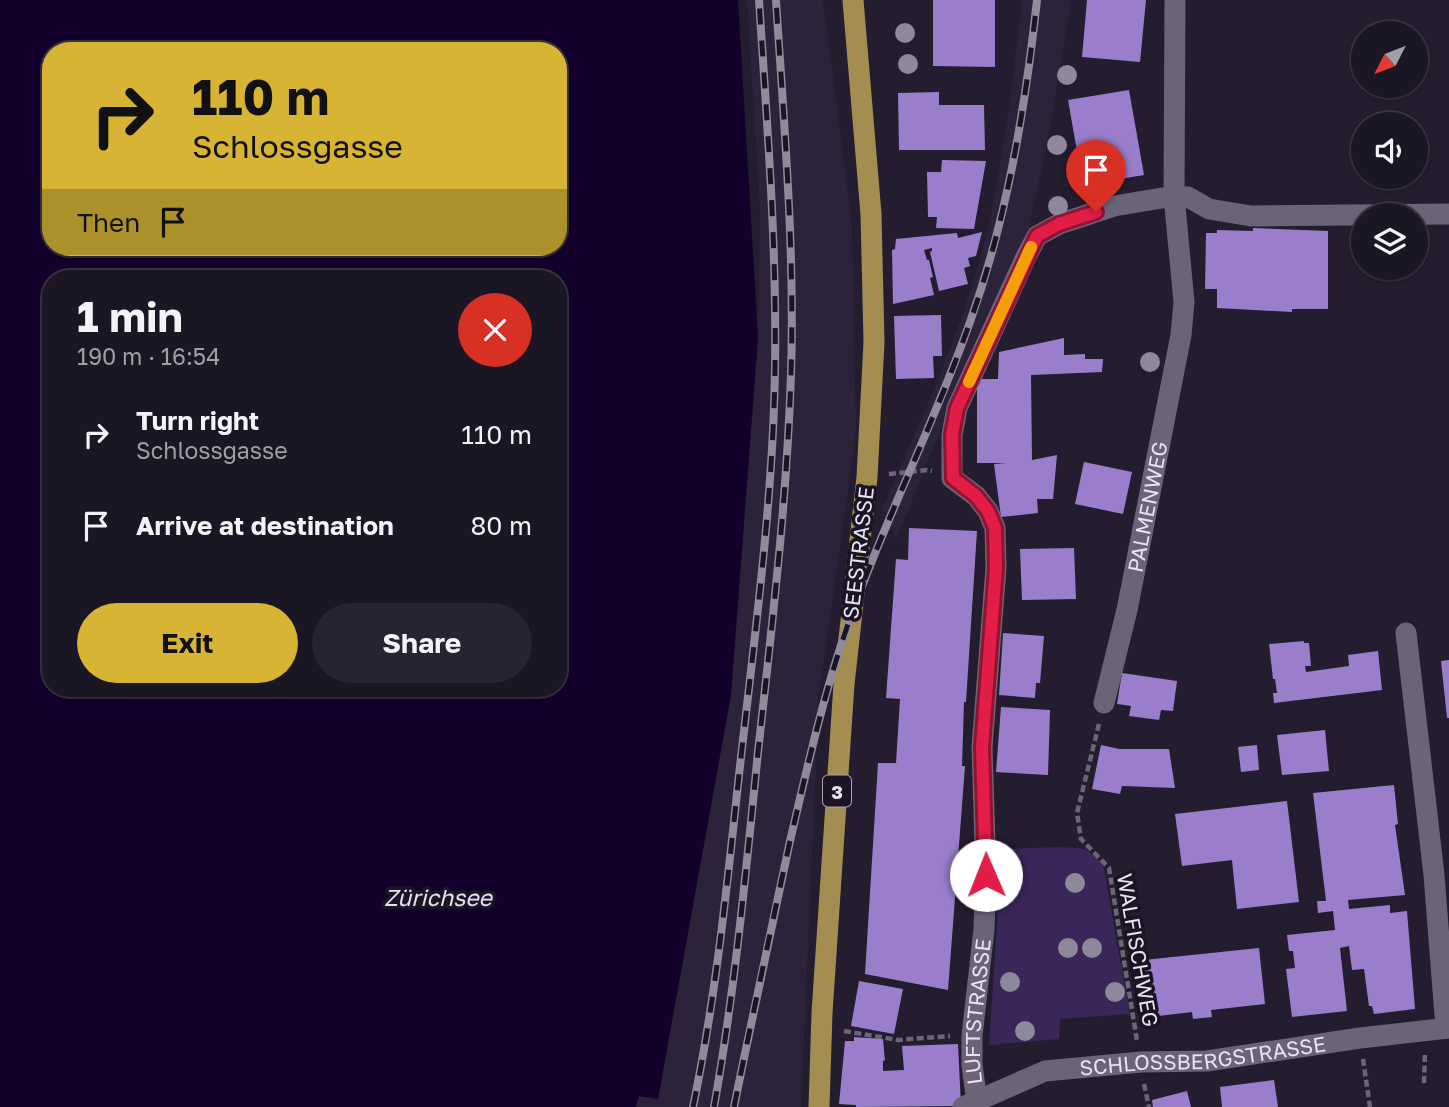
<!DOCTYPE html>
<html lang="en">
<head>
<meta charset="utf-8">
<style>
  :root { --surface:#1a1623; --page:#272330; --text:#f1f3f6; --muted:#9f9fa6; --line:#383541; --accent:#d8b434 }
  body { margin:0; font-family:"Golos Text",sans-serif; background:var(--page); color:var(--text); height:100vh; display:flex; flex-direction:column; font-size:26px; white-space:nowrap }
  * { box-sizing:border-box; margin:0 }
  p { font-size:23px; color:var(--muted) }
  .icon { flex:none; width:38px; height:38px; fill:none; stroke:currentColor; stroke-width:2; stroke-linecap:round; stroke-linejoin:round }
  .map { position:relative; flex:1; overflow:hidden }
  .sheet { position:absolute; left:42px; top:270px; width:525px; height:427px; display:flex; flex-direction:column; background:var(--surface); border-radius:28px; box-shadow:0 2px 5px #0004,0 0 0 2px var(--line) }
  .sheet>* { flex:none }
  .guide { position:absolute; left:42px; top:42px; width:525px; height:214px; border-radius:28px; box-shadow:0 2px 5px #0004,0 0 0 2px var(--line); background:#d8b434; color:#111; overflow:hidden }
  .needle { width:46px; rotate:228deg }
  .tools { position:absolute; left:1351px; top:21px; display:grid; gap:14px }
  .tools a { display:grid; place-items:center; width:77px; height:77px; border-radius:50%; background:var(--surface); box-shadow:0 2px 5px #0004,0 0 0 2px var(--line); font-size:35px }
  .pin { position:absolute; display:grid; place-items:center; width:60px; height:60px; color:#fff; margin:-72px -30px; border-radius:50% 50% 50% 0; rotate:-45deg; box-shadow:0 0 7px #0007 }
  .pin .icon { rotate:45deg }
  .me { position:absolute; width:77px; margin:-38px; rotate:359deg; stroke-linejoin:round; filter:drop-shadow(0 0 5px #0008) }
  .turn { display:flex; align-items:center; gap:24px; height:147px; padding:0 35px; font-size:32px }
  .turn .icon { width:91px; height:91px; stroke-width:2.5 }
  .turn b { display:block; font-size:49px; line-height:60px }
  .then { display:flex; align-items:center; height:66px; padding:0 35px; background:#0003; gap:14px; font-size:26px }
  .round { display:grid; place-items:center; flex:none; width:74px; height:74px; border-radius:37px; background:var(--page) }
  .head { display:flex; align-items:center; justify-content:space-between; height:119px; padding:0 35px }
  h1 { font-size:42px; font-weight:700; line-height:52px }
  .cta { display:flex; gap:14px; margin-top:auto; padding:14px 35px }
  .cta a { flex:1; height:80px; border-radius:42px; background:var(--accent); color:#111; font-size:28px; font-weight:700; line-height:80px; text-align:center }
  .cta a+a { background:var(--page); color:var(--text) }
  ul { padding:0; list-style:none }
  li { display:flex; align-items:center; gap:21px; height:91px; padding:0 35px }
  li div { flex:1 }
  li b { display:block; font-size:26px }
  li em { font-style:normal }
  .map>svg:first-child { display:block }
  .built { fill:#2c233b }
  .green { fill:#3b265a }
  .water { fill:#13002b; fill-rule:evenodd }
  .building { fill:#9a7ecb }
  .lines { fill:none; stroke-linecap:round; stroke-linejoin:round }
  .path { stroke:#6b6676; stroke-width:4.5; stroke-dasharray:7 3.5; stroke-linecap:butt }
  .street { stroke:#6b6479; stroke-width:21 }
  .primary { stroke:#a38d50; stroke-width:21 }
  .rail-casing { stroke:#908b9a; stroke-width:8 }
  .rail { stroke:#1a1425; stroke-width:5; stroke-dasharray:16; stroke-linecap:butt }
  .tree { fill:#8e889b }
  .route-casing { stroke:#92132f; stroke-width:18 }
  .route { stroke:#e11d48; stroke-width:12 }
  .slow { stroke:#f59e0b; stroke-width:12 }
  .labels { text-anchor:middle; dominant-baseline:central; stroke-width:7; stroke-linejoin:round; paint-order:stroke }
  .shield { fill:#1a1425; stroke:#aaa5b2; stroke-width:2 }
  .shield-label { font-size:19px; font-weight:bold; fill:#e7e3ef }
  .street-label { font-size:21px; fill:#e7e3ef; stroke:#1a1425 }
  .water-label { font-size:23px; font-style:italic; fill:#e4def3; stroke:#1a1425 }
</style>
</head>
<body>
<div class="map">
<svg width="1449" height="1107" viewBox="0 0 1449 1107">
  <rect width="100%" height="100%" fill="#231d2f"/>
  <g class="built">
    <polygon points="747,0 823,0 852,226 856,433 819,694 801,1107 636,1107 638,1096 658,1098 731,695 758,338 760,207"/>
    <polygon points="1022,0 1071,0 1048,139 1028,231 952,402 896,540 882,509 932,395 963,314 981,256 991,214 1009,112"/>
  </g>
  <polygon class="green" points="1063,847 1086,849 1103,864 1130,1014 1060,1019 1059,1039 989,1045 1002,849"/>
  <path class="water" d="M0 0H738L758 338 731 695 658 1099 639 1096 636 1107H0ZM51 51H558V247H51ZM51 278H558V688H51Z"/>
  <g class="building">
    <polygon points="933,0 995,0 995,67 933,66"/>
    <polygon points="1087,0 1146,0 1140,62 1082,57"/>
    <polygon points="1129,90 1144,175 1083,185 1068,100"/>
    <polygon points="939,92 939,105 984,105 985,150 899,150 898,93"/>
    <polygon points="942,160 986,161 974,229 936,228 937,217 928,217 927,172 941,172"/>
    <polygon points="1253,228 1328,231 1328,309 1292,309 1292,312 1217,308 1217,289 1205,289 1206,233 1217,233 1217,230 1253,231"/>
    <polygon points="982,232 976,256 968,258 970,266 964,268 968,284 939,291 930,252 932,251 932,248 924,250 927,260 929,260 933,277 930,278 934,295 893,304 892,250 895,249 896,239 957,233 958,238"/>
    <polygon points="941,315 942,356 933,356 934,378 896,379 894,316"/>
    <polygon points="1064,338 1064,355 1085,354 1085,359 1103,359 1102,372 1031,375 1032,460 1057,455 1053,499 1037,499 1038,513 1001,517 994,464 1007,463 977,463 977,379 998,379 999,352"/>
    <polygon points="1084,462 1132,472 1123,514 1075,504"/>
    <polygon points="909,528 977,531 966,702 964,702 962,766 965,766 948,990 865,974 878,763 896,763 900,699 886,698 896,559 908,560"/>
    <polygon points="1074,548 1076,599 1022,600 1020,549"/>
    <polygon points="1003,633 1044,636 1040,683 1036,683 1035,698 999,695"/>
    <polygon points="1304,641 1304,643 1309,643 1311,666 1305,666 1306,672 1349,666 1348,655 1378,651 1382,690 1274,703 1273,693 1277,693 1275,679 1273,679 1269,644"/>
    <polygon points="1449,660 1449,718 1447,718 1441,661"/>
    <polygon points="1122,673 1177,681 1173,711 1161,710 1159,720 1129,716 1131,706 1117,704"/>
    <polygon points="1001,707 1050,710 1048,775 996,772"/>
    <polygon points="1325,730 1329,771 1282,775 1277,735"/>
    <polygon points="1101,745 1119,749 1169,749 1175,788 1122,786 1120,794 1092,789"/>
    <polygon points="1257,745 1259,770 1241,772 1238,747"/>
    <polygon points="1394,785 1398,824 1395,825 1405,895 1348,900 1349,909 1390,905 1390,913 1407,911 1415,1009 1374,1014 1372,1006 1369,1006 1364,969 1352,970 1349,946 1340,948 1347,1011 1292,1017 1286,969 1295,968 1293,951 1289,951 1287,935 1335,930 1333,911 1318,913 1317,901 1326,901 1313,793"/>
    <polygon points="1287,801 1299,902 1237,909 1232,860 1182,866 1175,814"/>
    <polygon points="1259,948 1265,1004 1211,1010 1212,1017 1193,1019 1192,1012 1150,1017 1144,960"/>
    <polygon points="859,981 903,989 894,1034 851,1026"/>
    <polygon points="854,1037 883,1039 885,1061 883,1060 883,1071 904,1070 902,1046 958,1044 961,1106 856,1107 856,1105 839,1104 845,1041 854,1041"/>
    <polygon points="1274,1080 1278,1107 1222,1107 1220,1087"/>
    <polygon points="1187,1091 1191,1107 1153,1107 1152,1100"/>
  </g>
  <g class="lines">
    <g class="path">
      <polyline points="889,474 927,470 932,471"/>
      <polyline points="1099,724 1077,813 1081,839 1109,868 1137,1041"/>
      <polyline points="844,1031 898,1040 950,1036"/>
      <polyline points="1363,1059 1370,1107"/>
      <polyline points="1424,1083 1425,1052"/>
      <polyline points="1144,1084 1149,1107"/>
    </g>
    <g class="street">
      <polyline points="1406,633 1434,875 1446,1028"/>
      <path id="s1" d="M1104 703 1127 610 1181 335 1184 302 1174 196 1175 0"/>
      <path id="s2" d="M977 1102 972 1065V1036L984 929 986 875 982 747 996 568 995 528 988 511 976 496 952 478V435L957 408 1026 257 1037 236 1059 224 1114 206 1174 196 1188 197 1209 209 1251 216 1449 214"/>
      <path id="s3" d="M963 1107 1045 1071 1141 1062 1207 1061 1360 1038 1449 1028"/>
    </g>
    <polyline class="primary" points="819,1107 822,1013 844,684 867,477 874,342 871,214 853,0"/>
    <g class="rail-casing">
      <g id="rail">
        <path d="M693 1107C716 997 727 886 739 775 754 640 773 504 775 369 777 245 767 123 759 0"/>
        <path d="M714 1107C735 990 746 871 758 752 772 626 787 500 791 374 795 249 784 124 776 0"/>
        <path d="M734 1107C752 1018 771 929 790 841 806 773 821 705 843 639 879 531 932 430 970 322 1007 218 1025 110 1037 0"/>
      </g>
    </g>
    <use href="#rail" class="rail"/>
  </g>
  <g class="tree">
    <circle cx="905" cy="33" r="10"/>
    <circle cx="908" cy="64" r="10"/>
    <circle cx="1067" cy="75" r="10"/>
    <circle cx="1057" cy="145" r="10"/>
    <circle cx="1058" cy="206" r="10"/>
    <circle cx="1150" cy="362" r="10"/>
    <circle cx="1075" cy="883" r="10"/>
    <circle cx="1068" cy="948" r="10"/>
    <circle cx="1092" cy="948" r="10"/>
    <circle cx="1010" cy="982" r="10"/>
    <circle cx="1115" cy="992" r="10"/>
    <circle cx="1025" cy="1031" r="10"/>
  </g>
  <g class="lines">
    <g class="route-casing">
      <polyline id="route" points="986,875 982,747 996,568 995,528 988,511 976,496 953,478 952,435 957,408 1037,236 1059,224 1096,212"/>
    </g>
    <use href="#route" class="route"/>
    <polyline class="slow" points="969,382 1031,247"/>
  </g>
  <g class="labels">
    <rect class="shield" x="823" y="775.5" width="28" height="31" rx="5"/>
    <g class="shield-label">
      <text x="837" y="791">3</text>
    </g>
    <g class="street-label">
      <text stroke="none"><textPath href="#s1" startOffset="201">PALMENWEG</textPath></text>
      <text transform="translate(858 553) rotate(-83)">SEESTRASSE</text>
      <text transform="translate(1138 950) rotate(80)">WALFISCHWEG</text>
      <text stroke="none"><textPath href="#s2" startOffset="91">LUFTSTRASSE</textPath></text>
      <text stroke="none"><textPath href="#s3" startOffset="248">SCHLOSSBERGSTRASSE</textPath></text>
    </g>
    <g class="water-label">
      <text x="438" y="897">Zürichsee</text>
    </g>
  </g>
</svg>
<div class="tools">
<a><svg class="needle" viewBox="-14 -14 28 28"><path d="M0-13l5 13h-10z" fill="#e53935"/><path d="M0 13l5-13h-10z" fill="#9f9fa6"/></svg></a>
<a><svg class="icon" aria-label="sound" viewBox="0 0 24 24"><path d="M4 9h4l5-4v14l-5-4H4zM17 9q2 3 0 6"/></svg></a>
<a><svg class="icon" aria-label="layers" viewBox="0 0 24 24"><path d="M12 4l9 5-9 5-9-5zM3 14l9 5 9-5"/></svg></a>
</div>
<div class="pin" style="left:1096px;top:212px;background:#d93025"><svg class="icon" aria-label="arrive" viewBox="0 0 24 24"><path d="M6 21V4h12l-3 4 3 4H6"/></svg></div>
<svg class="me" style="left:986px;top:875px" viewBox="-20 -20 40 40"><circle r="19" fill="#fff"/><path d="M0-13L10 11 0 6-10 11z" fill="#e11d48"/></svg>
<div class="guide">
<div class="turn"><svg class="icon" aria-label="right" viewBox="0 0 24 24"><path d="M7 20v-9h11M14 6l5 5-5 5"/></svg><div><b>110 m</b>Schlossgasse</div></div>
<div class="then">Then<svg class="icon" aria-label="arrive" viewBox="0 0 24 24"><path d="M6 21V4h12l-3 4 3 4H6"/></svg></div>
</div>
<section class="sheet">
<div class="head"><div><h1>1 min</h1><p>190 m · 16:54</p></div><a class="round" style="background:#d93025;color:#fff"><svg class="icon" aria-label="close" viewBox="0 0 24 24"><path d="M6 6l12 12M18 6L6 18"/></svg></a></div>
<ul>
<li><svg class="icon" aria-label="right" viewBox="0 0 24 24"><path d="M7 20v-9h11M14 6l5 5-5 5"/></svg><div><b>Turn right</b><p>Schlossgasse</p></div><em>110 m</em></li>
<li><svg class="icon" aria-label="arrive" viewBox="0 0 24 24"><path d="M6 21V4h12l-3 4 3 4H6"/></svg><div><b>Arrive at destination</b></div><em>80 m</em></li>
</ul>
<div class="cta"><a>Exit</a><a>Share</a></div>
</section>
</div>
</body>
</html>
